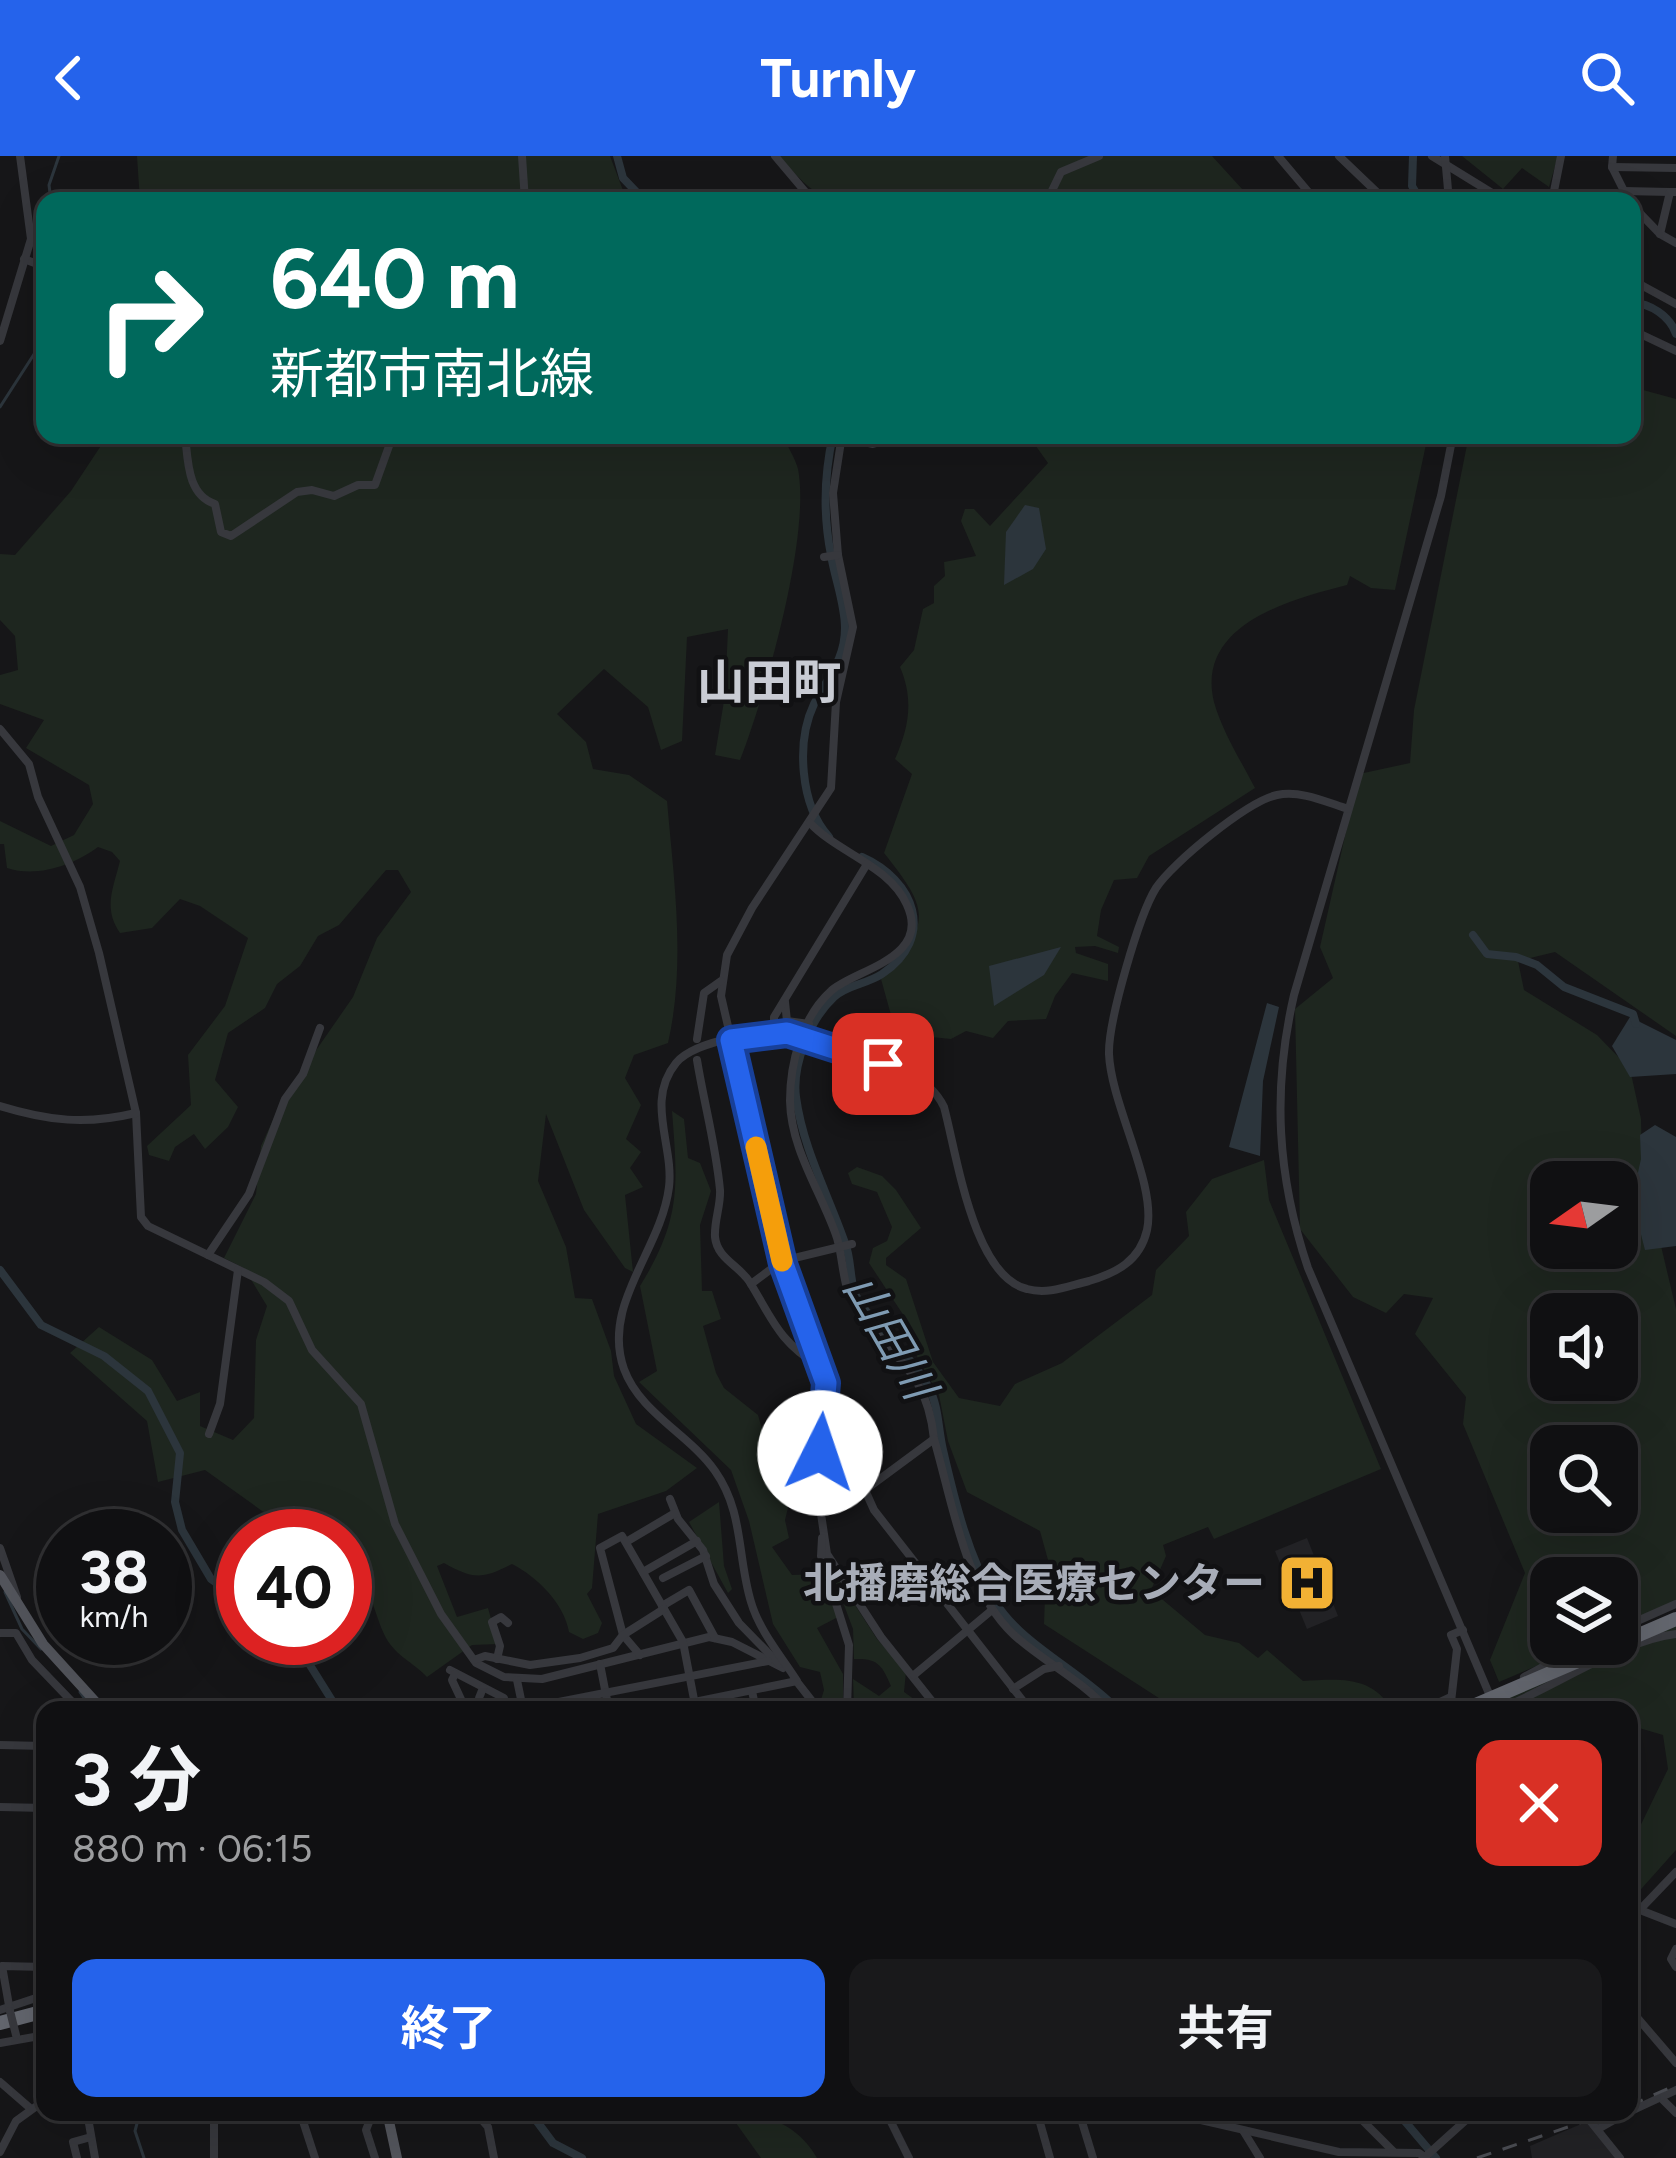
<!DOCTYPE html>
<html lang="ja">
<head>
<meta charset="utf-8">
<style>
  :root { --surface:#101012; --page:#19191b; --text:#f1f3f6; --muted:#9c9d9f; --line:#303032; --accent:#2563eb }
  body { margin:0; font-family:Figtree,"Noto Sans JP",sans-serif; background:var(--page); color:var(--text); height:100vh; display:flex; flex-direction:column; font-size:45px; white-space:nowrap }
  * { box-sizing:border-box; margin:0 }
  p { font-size:39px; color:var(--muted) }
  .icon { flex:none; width:66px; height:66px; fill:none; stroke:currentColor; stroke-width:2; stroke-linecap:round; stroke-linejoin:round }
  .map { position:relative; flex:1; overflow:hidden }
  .drawer { position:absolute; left:36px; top:1545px; width:1602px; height:420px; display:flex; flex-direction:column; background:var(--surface); border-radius:24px; box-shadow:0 12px 48px #0002,0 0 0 3px var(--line) }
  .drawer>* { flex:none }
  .guide { position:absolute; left:36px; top:36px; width:1605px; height:252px; border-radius:24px; box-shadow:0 12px 48px #0002,0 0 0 3px var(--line); background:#00695c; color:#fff; overflow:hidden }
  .needle { width:78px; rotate:256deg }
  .buttons { position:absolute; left:1530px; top:1005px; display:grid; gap:24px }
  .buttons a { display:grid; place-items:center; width:108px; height:108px; border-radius:24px; background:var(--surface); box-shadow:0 12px 48px #0002,0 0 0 3px var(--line); font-size:60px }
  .speed { position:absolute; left:36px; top:1353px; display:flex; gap:24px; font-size:60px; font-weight:700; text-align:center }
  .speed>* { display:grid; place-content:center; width:156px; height:156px; border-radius:50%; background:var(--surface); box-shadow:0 12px 48px #0002,0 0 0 3px var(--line); line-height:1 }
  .speed small { font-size:30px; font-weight:400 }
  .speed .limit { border:18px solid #d22; background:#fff; color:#111 }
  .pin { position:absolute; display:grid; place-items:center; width:102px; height:102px; color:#fff; margin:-51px; border-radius:24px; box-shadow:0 6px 18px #0006 }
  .me { position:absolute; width:132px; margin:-66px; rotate:4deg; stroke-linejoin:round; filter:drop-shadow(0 0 9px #0008) }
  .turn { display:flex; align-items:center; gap:42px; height:252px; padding:0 36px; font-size:54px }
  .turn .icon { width:156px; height:156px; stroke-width:2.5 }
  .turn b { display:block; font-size:84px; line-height:102px }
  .round { display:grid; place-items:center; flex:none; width:126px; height:126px; border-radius:24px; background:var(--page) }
  .headline { display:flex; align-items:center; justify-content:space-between; height:204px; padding:0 36px }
  h1 { font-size:72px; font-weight:700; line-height:90px }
  .cta { display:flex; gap:24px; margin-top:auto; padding:24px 36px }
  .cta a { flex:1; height:138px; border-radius:24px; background:var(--accent); color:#fff; font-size:48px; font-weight:700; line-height:138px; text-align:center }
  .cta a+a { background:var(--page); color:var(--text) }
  header { display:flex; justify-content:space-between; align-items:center; height:156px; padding:0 36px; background:var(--accent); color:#fff; font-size:54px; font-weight:700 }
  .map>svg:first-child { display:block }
  .built { fill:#222225 }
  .green { fill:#1e261f; fill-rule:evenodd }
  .water { fill:#2c353c }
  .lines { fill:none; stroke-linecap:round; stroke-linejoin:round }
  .stream { stroke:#2c353c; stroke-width:3 }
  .river { stroke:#2c353c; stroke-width:8 }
  .minor { stroke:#37383d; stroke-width:8 }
  .major { stroke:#53555c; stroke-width:10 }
  .highway { stroke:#63666e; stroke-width:14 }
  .rail { stroke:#4a4c52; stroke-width:3; stroke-dasharray:15 12; stroke-linecap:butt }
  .minor-bridge { stroke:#37383d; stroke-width:8 }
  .route-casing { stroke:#184099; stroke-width:30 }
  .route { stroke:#2563eb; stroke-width:21 }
  .slow { stroke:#f59e0b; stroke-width:21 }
  .labels { text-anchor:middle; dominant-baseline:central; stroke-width:9; stroke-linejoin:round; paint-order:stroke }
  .poi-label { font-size:42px; font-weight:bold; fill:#a8adb8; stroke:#111113; text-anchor:end }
  .water-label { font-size:45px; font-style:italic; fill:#7f9bb3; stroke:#111113 }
  .quarter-label { font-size:48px; font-weight:bold; fill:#c9ccd4; stroke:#111113 }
</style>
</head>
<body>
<header><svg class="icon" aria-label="back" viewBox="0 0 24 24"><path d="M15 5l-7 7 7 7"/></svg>Turnly<svg class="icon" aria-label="search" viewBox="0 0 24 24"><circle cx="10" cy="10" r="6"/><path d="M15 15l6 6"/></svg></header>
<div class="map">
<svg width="1676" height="2002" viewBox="0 0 1676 2002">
  <rect width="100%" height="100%" fill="#161618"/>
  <g class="built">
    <polygon points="1307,1382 1338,1460 1307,1473 1275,1395"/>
    <polygon points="1588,1965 1618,2002 1532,2002 1530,1990"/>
  </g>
  <g class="green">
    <polygon points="137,0 610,0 624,37 632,45 140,45"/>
    <path d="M779 0H1212L1253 45H861L857 41C824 55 799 22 779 0Z"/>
    <polygon points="1462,0 1558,0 1549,31 1522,12 1503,33"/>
    <path d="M1632 231 1676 243V880L1555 796 1518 805 1524 834 1597 879 1630 913 1641 963 1642 1010 1676 1153V1450L1617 1475V1422H1551V1488H1588L1499 1526 1490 1504 1525 1417 1463 1268 1466 1241 1415 1178 1433 1142 1404 1138 1386 1157 1353 1141 1300 1073 1295 853 1333 822 1320 791 1359 618 1410 607 1414 554 1469 279H1632ZM1551 1026H1617V1092H1551ZM1551 1158H1617V1224H1551ZM1551 1290H1617V1356H1551Z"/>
    <path d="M108 279H782C787 289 795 302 798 313 811 380 765 540 740 604L715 599 725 539 728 473 687 481 682 585 661 594 648 551 604 513 557 558 586 586 593 613 629 619 667 645C674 725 686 808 668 887L634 899 625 922 641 949 626 983 641 996 630 1012 643 1031 625 1039 633 1116 625 1112 584 1054 546 958 538 1025 566 1091 575 1142 592 1143 611 1195 614 1220 636 1268 697 1312 666 1335 598 1358 592 1432 587 1438 602 1467 598 1477 583 1483 569 1476C564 1447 537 1421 512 1408 481 1424 473 1423 444 1407L437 1410 457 1461 488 1452 498 1488 472 1489 427 1521C413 1506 397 1501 386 1482 373 1458 370 1420 345 1407V1380H297L205 1314 158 1326 147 1265 70 1197 99 1171 152 1204 177 1245 200 1236V1270L233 1284 254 1262 256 1184 267 1150 244 1112 224 1102 256 1038 261 990 283 942 353 841 377 782 411 736 398 714H386L339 769 318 780 300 810 277 828 265 852 228 877 215 924 238 951 228 971 205 993 194 978 175 991 169 1005 149 999 147 990 191 949 188 899 225 850 248 782 200 750 180 743 152 772 120 777C103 752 113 733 120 705L112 696 98 691C74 709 37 722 7 712L4 688H0V665L51 690 74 679 93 648 89 629 26 592 44 564 0 548V519L18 514 15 480 0 464V398L15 399 71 335Z"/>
    <path d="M1028 279H1428L1395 434 1371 432 1350 420 1347 429C1292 443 1195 468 1214 546 1222 575 1241 605 1255 632L1149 700 1137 722 1114 724 1101 754 1097 780 1119 791 1118 797 1095 790 1075 791 1076 797 1108 808V825L1072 817 1055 840 1046 863 1008 865 993 882 966 875 951 883 931 881 901 895 881 823C930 767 932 757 884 697L912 618 895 603C909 571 914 544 900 511L914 494 923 453 934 447V430L945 420 944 406 976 400 961 365 965 353H974L990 370 1048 307Z"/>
    <path d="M672 955 684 963 688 1002 700 1007 711 1035 700 1069 702 1135H712L721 1163 703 1170 716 1217 724 1232 758 1259 769 1297 779 1296 791 1340 785 1364 789 1382 772 1391 792 1419 820 1418 838 1461 817 1472 843 1518V1554H825L820 1547 824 1534 820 1516 800 1511 773 1468 749 1365 731 1314 639 1226 657 1215 640 1130C681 1064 678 1031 672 955Z"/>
    <path d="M1264 1004 1269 1044 1381 1313 1214 1383 1208 1371 1163 1389 1166 1400 1151 1434 1205 1479 1239 1487 1258 1502 1267 1494 1303 1525C1339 1523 1372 1519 1392 1554H1197L1165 1546 1044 1468 1045 1440 1053 1422 1040 1375 967 1336 948 1285 939 1239 918 1203 904 1160 869 1107 873 1092 887 1085 892 1071 877 1036 852 1028 848 1017 857 1011 882 1020 896 1034 921 1072 886 1102V1109L906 1123 933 1206 959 1242 1000 1250 1015 1228 1062 1207 1152 1139 1156 1114 1189 1080 1186 1056 1212 1023Z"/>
    <polygon points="719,1346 724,1410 732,1433 728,1437 689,1366"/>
    <path d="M829 1409 877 1483 906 1516 904 1536 929 1554 854 1551 853 1523 879 1540 891 1530C882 1509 878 1502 854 1503L853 1473Z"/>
    <polygon points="1676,1468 1676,1694 1634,1741 1629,1739 1629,1693 1668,1613 1663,1579 1629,1569 1629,1554 1511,1554 1505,1541"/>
    <path d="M728 1956C764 1956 798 1968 817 2002H761Z"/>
  </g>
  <g class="water">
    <polygon points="1025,349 1039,352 1046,393 1033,413 1004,429 1006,376"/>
    <polygon points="1061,791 1044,819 994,850 989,810"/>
    <polygon points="1267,847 1279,851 1263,925 1260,1000 1229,991"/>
    <polygon points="1630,861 1676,884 1676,918 1630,921 1612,890"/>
    <polygon points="1655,969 1676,981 1676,1090 1645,1094 1632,1043 1641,1003 1640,979"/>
  </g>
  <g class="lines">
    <g class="stream">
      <polyline points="51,45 49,29 59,0"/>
      <polyline points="0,251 38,192 45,154"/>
      <polyline points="5,1436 22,1473 41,1493"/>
      <polyline points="80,1536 93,1554"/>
      <polyline points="140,1956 135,1975 144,2002"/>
    </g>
    <g class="river">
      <polyline points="617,0 623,22 645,45"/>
      <polyline points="1413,0 1412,30 1421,45"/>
      <path d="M1632 147C1650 147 1670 160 1676 178"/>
      <path d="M829 681C800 649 796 586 814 548 827 522 845 504 845 472 845 448 835 423 831 399 823 359 824 319 833 279"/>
      <path d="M862 701C914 724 937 781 882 818 867 828 847 829 834 841 810 863 792 909 796 941 803 993 828 1038 845 1087 853 1107 848 1129 860 1147 881 1176 913 1201 929 1232 939 1251 938 1273 943 1294 955 1346 968 1400 996 1447 1022 1489 1082 1516 1118 1554"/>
      <polyline points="1473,779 1487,798 1516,801 1537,809 1564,831 1633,858 1636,868"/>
      <polyline points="0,1114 41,1169 104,1200 148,1235 180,1297 175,1346 182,1374 211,1423 243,1446"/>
      <polyline points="293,1482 338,1554"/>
      <polyline points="530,1956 553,1987 582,2002"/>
      <polyline points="1397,1956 1436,2002"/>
    </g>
    <g class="minor">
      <polyline points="522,0 525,45"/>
      <polyline points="775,0 813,45"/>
      <polyline points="1278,0 1316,45"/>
      <polyline points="1339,0 1386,45"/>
      <polyline points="1432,0 1505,45"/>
      <polyline points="1613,0 1612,11 1629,45"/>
      <polyline points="1612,11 1676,12"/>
      <polyline points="1624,35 1670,36"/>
      <polyline points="1047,45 1061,16 1099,0"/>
      <polyline points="1552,45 1561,0"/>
      <polyline points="1632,49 1660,78 1676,87"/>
      <polyline points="1660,78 1670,36 1676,36"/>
      <polyline points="24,103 45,111"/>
      <polyline points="1632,124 1676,148"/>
      <polyline points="1632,174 1676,195"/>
      <polyline points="0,185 31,83 20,0"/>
      <path d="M185 279C188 304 187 339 215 348L221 376 231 380 297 336 312 334 334 340 358 329H375L393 279"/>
      <polyline points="842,279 833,337 838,399 853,471 836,546 831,632 752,752 727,799 721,840 783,1108 826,1227 818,1338 827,1398 881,1481 939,1554"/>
      <path d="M1453 279 1441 340 1294 839C1272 934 1277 1020 1308 1112L1496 1554"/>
      <polyline points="842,281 873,288 906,279"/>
      <polyline points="824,401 838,399"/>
      <polyline points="0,573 29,608 38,641 80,731 99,797 136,957 141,1061 148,1070 264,1126 289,1145 312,1194 361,1248 395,1368 441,1458 476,1507 504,1521 542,1523 709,1481 732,1486 783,1512"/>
      <path d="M810 667C838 697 890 710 907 749 932 803 853 814 831 835 802 861 790 907 790 945 791 995 822 1037 837 1082 844 1106 842 1133 857 1153 894 1205 927 1214 934 1283"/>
      <polyline points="785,846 787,865 809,868"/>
      <polyline points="774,876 774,861 867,708"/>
      <polyline points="697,883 704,837 721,825"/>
      <path d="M817 886C858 900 924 908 944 951 957 999 973 1120 1027 1133 1048 1139 1068 1130 1089 1125 1116 1117 1140 1105 1147 1074 1157 1028 1111 949 1109 898 1108 866 1139 759 1156 732 1172 707 1248 645 1277 639 1301 634 1326 646 1348 653"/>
      <path d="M697 904C704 947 716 990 720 1034 721 1049 714 1065 715 1081 717 1102 738 1109 749 1125 772 1162 778 1185 819 1210"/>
      <path d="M0 950C49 965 86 969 136 957"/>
      <polyline points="208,1099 249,1038 285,943 303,918 320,872"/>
      <polyline points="751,1128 782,1105 852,1088"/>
      <polyline points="784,1252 795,1266 795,1290 802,1299 796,1324 799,1336 818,1338"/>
      <polyline points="795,1266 822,1254"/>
      <polyline points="209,1278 220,1248 238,1114"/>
      <polyline points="865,1334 874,1354 1030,1554"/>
      <polyline points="670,1343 678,1363 703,1394 714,1428 739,1467 779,1508"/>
      <path d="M820 1357 865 1334 934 1283C952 1344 965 1434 1014 1479 1044 1506 1080 1523 1108 1554"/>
      <polyline points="822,1382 821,1400 849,1489 847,1554"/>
      <polyline points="626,1386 675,1357"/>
      <polyline points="0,1392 17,1441"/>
      <polyline points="643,1416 697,1385"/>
      <polyline points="663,1422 706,1400"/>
      <polyline points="662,1450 689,1434 715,1482"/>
      <polyline points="1617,1474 1676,1448"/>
      <polyline points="0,1477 16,1477 32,1504 80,1554"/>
      <polyline points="640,1499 623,1479 600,1392 622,1380 683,1486 696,1554"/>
      <polyline points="497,1503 500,1490 492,1466 501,1461 508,1467"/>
      <polyline points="474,1504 485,1500 530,1509 580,1502 613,1492 623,1479 664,1453"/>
      <polyline points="600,1508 609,1554"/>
      <polyline points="450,1514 504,1542 506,1554"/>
      <polyline points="455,1518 452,1524 466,1554"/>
      <polyline points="914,1519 992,1454"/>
      <polyline points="1524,1521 1585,1488"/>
      <polyline points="794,1522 819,1554"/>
      <polyline points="517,1524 523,1553"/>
      <polyline points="483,1532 479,1542 485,1554"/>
      <polyline points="1013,1533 1044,1513 1059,1510"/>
      <polyline points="752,1535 756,1554"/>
      <polyline points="1451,1546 1457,1493 1451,1479 1463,1474"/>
      <polyline points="523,1553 768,1505"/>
      <path d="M655 1554 797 1525C781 1500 759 1474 751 1446 737 1400 744 1356 715 1315 689 1278 640 1257 624 1213 601 1148 661 1095 669 1031 674 989 645 945 676 907 695 884 769 872 797 879"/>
      <polyline points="791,1554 815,1548"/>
      <polyline points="1423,1554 1451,1541"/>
      <path d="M1509 1554 1511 1548C1560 1527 1624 1484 1676 1478"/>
      <polyline points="0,1589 45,1590"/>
      <polyline points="0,1651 45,1652"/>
      <polyline points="1640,1754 1676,1768"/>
      <polyline points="1629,1765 1676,1716"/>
      <polyline points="1676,1793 1671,1803 1676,1811"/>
      <polyline points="1629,1852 1676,1907"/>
      <polyline points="0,1854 45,1839"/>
      <polyline points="10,1855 2,1810 45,1811"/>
      <polyline points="0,1887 45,1879"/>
      <polyline points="0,1926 30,1952"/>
      <polyline points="1662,1943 1676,1957"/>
      <polyline points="87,1956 95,2002"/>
      <polyline points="300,1956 315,2002"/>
      <polyline points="373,1956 366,1974 375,2002"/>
      <polyline points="475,1956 488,1971 494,2002"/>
      <polyline points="886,1956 909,2002"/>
      <polyline points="1037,1956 1050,2002"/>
      <polyline points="1079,1956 1093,2002"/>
      <polyline points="1166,1956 1339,1996 1419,1997 1426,2002"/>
      <polyline points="1354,1956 1394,1996"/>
      <polyline points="1583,1956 1620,2002"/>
      <polyline points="1629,1956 1676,1934"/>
      <polyline points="1598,1973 1628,1956"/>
      <polyline points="1244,1976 1260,2002"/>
      <polyline points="0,1996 16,1965 45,1944"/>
      <polyline points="1425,2001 1466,1964 1521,1956"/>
      <polyline points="77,2002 73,1986 91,1981"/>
      <polyline points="214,2002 214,1956"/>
    </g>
    <g class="major">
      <polyline points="0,1419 43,1488 103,1554"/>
      <polyline points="387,1956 397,2002"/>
    </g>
    <g class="highway">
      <polyline points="1464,1554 1676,1463"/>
      <polyline points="0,1867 45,1855"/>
    </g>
    <g class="rail">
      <polyline points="1629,1950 1676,1929"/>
      <polyline points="1477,2002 1612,1956"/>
    </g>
    <g class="minor-bridge">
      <polyline points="1445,0 1449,45"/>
      <polyline points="1032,37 1058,42"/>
      <polyline points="797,879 817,886"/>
      <polyline points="10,1855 16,1879"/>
    </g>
  </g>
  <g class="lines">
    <g class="route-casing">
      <polyline id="route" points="820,1297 826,1227 783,1108 731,884 787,877 883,908"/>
    </g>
    <use href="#route" class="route"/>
    <polyline class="slow" points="756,991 782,1105"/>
  </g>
  <defs>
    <g id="hospital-square" transform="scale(3)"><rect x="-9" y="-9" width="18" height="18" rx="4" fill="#f2b134" stroke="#111113"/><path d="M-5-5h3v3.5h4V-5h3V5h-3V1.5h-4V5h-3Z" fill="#111"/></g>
  </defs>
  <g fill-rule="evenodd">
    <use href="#hospital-square" x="1307" y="1427"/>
  </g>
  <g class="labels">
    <g class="poi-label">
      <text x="1265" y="1427">北播磨総合医療センター</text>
    </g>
    <g class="water-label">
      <text transform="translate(890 1180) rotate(60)">山田川</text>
    </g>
    <g class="quarter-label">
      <text x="769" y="526">山田町</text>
    </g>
  </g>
</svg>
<div class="buttons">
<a><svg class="needle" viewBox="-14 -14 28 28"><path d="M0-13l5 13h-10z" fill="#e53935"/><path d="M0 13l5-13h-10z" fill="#9c9d9f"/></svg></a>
<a><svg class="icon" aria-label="sound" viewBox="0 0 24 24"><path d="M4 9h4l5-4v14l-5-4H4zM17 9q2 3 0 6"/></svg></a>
<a><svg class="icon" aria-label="search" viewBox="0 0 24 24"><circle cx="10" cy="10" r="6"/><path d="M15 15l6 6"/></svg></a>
<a><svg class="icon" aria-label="layers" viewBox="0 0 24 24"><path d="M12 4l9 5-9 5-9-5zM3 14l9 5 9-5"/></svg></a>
</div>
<div class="speed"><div>38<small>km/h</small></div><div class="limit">40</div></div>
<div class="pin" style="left:883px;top:908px;background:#d93025"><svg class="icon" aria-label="arrive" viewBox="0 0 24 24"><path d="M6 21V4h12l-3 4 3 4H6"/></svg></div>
<svg class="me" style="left:820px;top:1297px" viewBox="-20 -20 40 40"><circle r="19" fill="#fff"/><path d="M0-13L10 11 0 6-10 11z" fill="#2563eb"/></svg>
<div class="guide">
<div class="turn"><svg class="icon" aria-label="right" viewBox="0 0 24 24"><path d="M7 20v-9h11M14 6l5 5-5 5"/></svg><div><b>640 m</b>新都市南北線</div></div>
</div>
<section class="drawer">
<div class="headline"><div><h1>3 分</h1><p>880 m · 06:15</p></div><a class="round" style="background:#d93025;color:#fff"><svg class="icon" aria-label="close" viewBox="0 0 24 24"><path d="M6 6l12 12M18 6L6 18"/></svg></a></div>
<div class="cta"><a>終了</a><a>共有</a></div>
</section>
</div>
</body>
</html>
